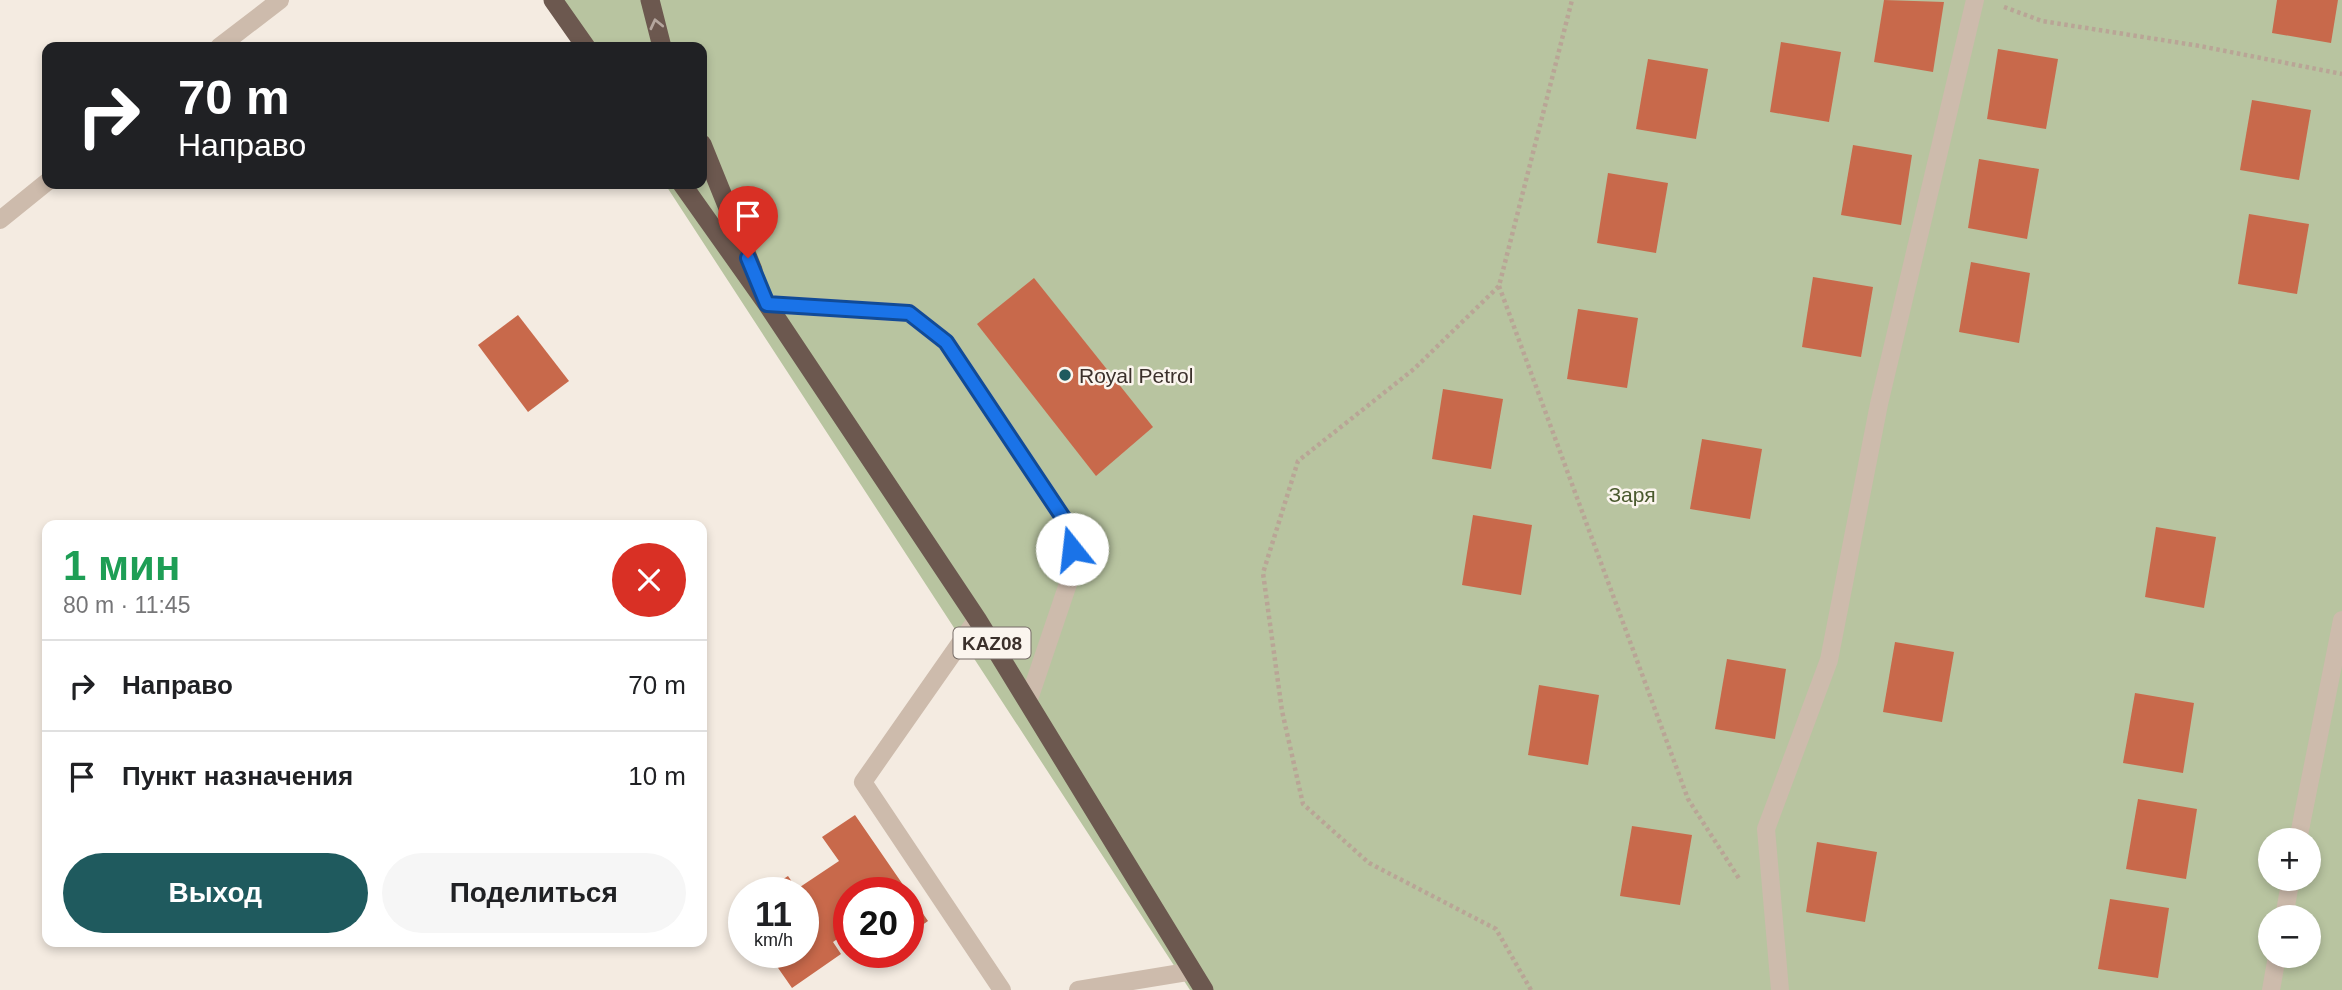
<!DOCTYPE html>
<html lang="ru">
<head>
<meta charset="utf-8">
<style>
  :root { --surface:#fff; --page:#f6f6f6; --text:#202124; --muted:#757577; --line:#e0e0e0; --accent:#1f5a5e }
  body { margin:0; font-family:Arial,sans-serif; background:var(--page); color:var(--text); height:100vh; display:flex; flex-direction:column; font-size:26px; white-space:nowrap }
  * { box-sizing:border-box; margin:0 }
  p { font-size:23px; color:var(--muted) }
  .icon { flex:none; width:38px; height:38px; fill:none; stroke:currentColor; stroke-width:2; stroke-linecap:round; stroke-linejoin:round }
  .map { position:relative; flex:1; overflow:hidden }
  .sheet { position:absolute; left:42px; top:520px; width:665px; height:427px; display:flex; flex-direction:column; background:var(--surface); border-radius:14px; box-shadow:0 4px 10px #0003 }
  .sheet>* { flex:none }
  .banner { position:absolute; left:42px; top:42px; width:665px; height:147px; border-radius:14px; box-shadow:0 4px 10px #0003; background:#202124; color:#fff; overflow:hidden }
  .tools { position:absolute; left:2258px; top:828px; display:grid; gap:14px }
  .tools a { display:grid; place-items:center; width:63px; height:63px; border-radius:50%; background:var(--surface); box-shadow:0 4px 10px #0003; font-size:35px }
  .speed { position:absolute; left:728px; top:877px; display:flex; gap:14px; font-size:35px; font-weight:700; text-align:center }
  .speed>* { display:grid; place-content:center; width:91px; height:91px; border-radius:50%; background:var(--surface); box-shadow:0 4px 10px #0003; line-height:1 }
  .speed small { font-size:18px; font-weight:400 }
  .speed .limit { border:10px solid #d22; background:#fff; color:#111 }
  .pin { position:absolute; display:grid; place-items:center; width:60px; height:60px; color:#fff; margin:-72px -30px; border-radius:50% 50% 50% 0; rotate:-45deg; box-shadow:0 0 7px #0007 }
  .pin .icon { rotate:45deg }
  .me { position:absolute; width:77px; margin:-38px; rotate:344deg; stroke-linejoin:round; filter:drop-shadow(0 0 5px #0008) }
  .turn { display:flex; align-items:center; gap:24px; height:147px; padding:0 21px; font-size:32px }
  .turn .icon { width:91px; height:91px; stroke-width:2.5 }
  .turn b { display:block; font-size:49px; line-height:60px }
  .round { display:grid; place-items:center; flex:none; width:74px; height:74px; border-radius:37px; background:var(--page) }
  .head { display:flex; align-items:center; justify-content:space-between; height:119px; padding:0 21px }
  h1 { font-size:42px; font-weight:700; line-height:52px; color:#1e9e55 }
  .primary-button { display:flex; gap:14px; margin-top:auto; padding:14px 21px }
  .primary-button a { flex:1; height:80px; border-radius:42px; background:var(--accent); color:#fff; font-size:28px; font-weight:700; line-height:80px; text-align:center }
  .primary-button a+a { background:var(--page); color:var(--text) }
  ul { padding:0; list-style:none }
  li { display:flex; align-items:center; gap:21px; height:91px; padding:0 21px; border-top:2px solid var(--line) }
  li div { flex:1 }
  li b { display:block; font-size:26px }
  li em { font-style:normal }
  .map>svg:first-child { display:block }
  .green { fill:#b8c4a0; fill-rule:evenodd }
  .building { fill:#c8694b }
  .lines { fill:none; stroke-linecap:round; stroke-linejoin:round }
  .path { stroke:#b9a596; stroke-width:4.5; stroke-dasharray:3.5 3.5; stroke-linecap:butt }
  .service { stroke:#cdbbac; stroke-width:18 }
  .minor { stroke:#cdbbac; stroke-width:18 }
  .trunk { stroke:#6c584f; stroke-width:19 }
  .oneway { stroke:#b4a69e }
  .route-casing { stroke:#114b97; stroke-width:18 }
  .route { stroke:#1a73e8; stroke-width:12 }
  .poi-dot { fill:#1f5a5e; stroke:#fbf5ee; stroke-width:2.5 }
  .labels { text-anchor:middle; dominant-baseline:central; stroke-width:5; stroke-linejoin:round; paint-order:stroke }
  .shield { fill:#fbf5ee; stroke:#756b66; stroke-width:2 }
  .shield-label { font-size:19px; font-weight:bold; fill:#3b302b }
  .poi-label { font-size:21px; fill:#3b302b; stroke:#fbf5ee; text-anchor:start }
  .park-label { font-size:21px; fill:#4a5a2e; stroke:#fbf5ee }
</style>
</head>
<body>
<div class="map">
<svg width="2342" height="990" viewBox="0 0 2342 990">
  <rect width="100%" height="100%" fill="#f4ebe1"/>
  <path class="green" d="M545 0H2342V990H1190L665 184H702V47H576ZM2270 840H2308V878H2270ZM2270 917H2308V956H2270Z"/>
  <g class="building">
    <polygon points="1884,0 1944,2 1933,72 1874,62"/>
    <polygon points="2277,0 2338,0 2331,43 2272,33"/>
    <polygon points="1781,42 1841,52 1829,122 1770,112"/>
    <polygon points="1998,49 2058,59 2046,129 1987,119"/>
    <polygon points="1648,59 1708,69 1696,139 1636,129"/>
    <polygon points="2252,100 2311,110 2299,180 2240,170"/>
    <polygon points="1853,145 1912,155 1901,225 1841,215"/>
    <polygon points="1979,159 2039,169 2027,239 1968,228"/>
    <polygon points="1608,173 1668,183 1656,253 1597,243"/>
    <polygon points="2249,214 2309,224 2297,294 2238,284"/>
    <polygon points="1971,262 2030,273 2019,343 1959,332"/>
    <polygon points="1813,277 1873,287 1861,357 1802,347"/>
    <polygon points="1034,278 1153,427 1096,476 977,324"/>
    <polygon points="1578,309 1638,318 1627,388 1567,379"/>
    <polygon points="518,315 569,381 528,412 478,345"/>
    <polygon points="1443,389 1503,399 1491,469 1432,459"/>
    <polygon points="1702,439 1762,449 1750,519 1690,509"/>
    <polygon points="1473,515 1532,525 1521,595 1462,585"/>
    <polygon points="2156,527 2216,537 2204,608 2145,597"/>
    <polygon points="1895,642 1954,652 1942,722 1883,712"/>
    <polygon points="1727,659 1786,669 1775,739 1715,729"/>
    <polygon points="1539,685 1599,695 1588,765 1528,755"/>
    <polygon points="2135,693 2194,703 2183,773 2123,763"/>
    <polygon points="2138,799 2197,809 2186,879 2126,869"/>
    <polygon points="855,815 928,921 908,935 908,892 849,892 849,931 833,942 841,954 792,988 767,952 803,952 803,892 763,892 788,876 797,889 839,861 822,837"/>
    <polygon points="1632,826 1692,835 1680,905 1620,896"/>
    <polygon points="1817,842 1877,852 1865,922 1806,912"/>
    <polygon points="2110,899 2169,908 2158,978 2098,969"/>
  </g>
  <g class="lines">
    <g class="path">
      <polyline points="2004,7 2042,21 2200,46 2342,74"/>
      <polyline points="1499,286 1688,799 1740,880"/>
      <polyline points="1531,990 1496,929 1369,863 1303,804 1282,711 1263,573 1298,461 1414,369 1499,286 1572,0"/>
    </g>
    <g class="service">
      <polyline points="767,304 909,313 946,342 1070,528 1073,569 1028,702"/>
      <polyline points="977,619 863,782 1002,990"/>
      <polyline points="1078,990 1193,971"/>
    </g>
    <g class="minor">
      <polyline points="219,47 280,0"/>
      <polyline points="0,220 47,182"/>
      <polyline points="2298,840 2342,620"/>
      <polyline points="2284,917 2291,878"/>
      <polyline points="1780,990 1766,829 1829,660 1879,404 1975,0"/>
      <polyline points="2271,990 2277,956"/>
    </g>
    <g class="trunk">
      <polyline points="553,0 586,47"/>
      <polyline points="650,0 662,47"/>
      <polyline points="702,144 753,270"/>
      <polyline points="682,184 767,304 977,619 1204,990"/>
    </g>
  </g>
  <defs><path id="oneway-chevron" d="M-2-3.5L2.5 0L-2 3.5" fill="none" stroke-width="1.6" stroke-linecap="round" stroke-linejoin="round" transform="scale(1.75)"/></defs>
  <use class="oneway" href="#oneway-chevron" transform="translate(656 24) rotate(-103)"/>
  <g class="lines">
    <g class="route-casing">
      <polyline id="route" points="748,258 767,304 909,313 946,342 1070,528 1072,549"/>
    </g>
    <use href="#route" class="route"/>
  </g>
  <circle class="poi-dot" cx="1065" cy="375" r="7"/>
  <g class="labels">
    <rect class="shield" x="953.5" y="627.5" width="77" height="31" rx="5"/>
    <g class="shield-label">
      <text x="992" y="643">KAZ08</text>
    </g>
    <g class="poi-label">
      <text x="1079" y="375">Royal Petrol</text>
    </g>
    <g class="park-label">
      <text x="1632" y="494">Заря</text>
    </g>
  </g>
</svg>
<div class="tools">
<a>+</a>
<a>−</a>
</div>
<div class="speed"><div>11<small>km/h</small></div><div class="limit">20</div></div>
<div class="pin" style="left:748px;top:258px;background:#d93025"><svg class="icon" aria-label="arrive" viewBox="0 0 24 24"><path d="M6 21V4h12l-3 4 3 4H6"/></svg></div>
<svg class="me" style="left:1072px;top:549px" viewBox="-20 -20 40 40"><circle r="19" fill="#fff"/><path d="M0-13L10 11 0 6-10 11z" fill="#1a73e8"/></svg>
<div class="banner">
<div class="turn"><svg class="icon" aria-label="right" viewBox="0 0 24 24"><path d="M7 20v-9h11M14 6l5 5-5 5"/></svg><div><b>70 m</b>Направо</div></div>
</div>
<section class="sheet">
<div class="head"><div><h1>1 мин</h1><p>80 m · 11:45</p></div><a class="round" style="background:#d93025;color:#fff"><svg class="icon" aria-label="close" viewBox="0 0 24 24"><path d="M6 6l12 12M18 6L6 18"/></svg></a></div>
<ul>
<li><svg class="icon" aria-label="right" viewBox="0 0 24 24"><path d="M7 20v-9h11M14 6l5 5-5 5"/></svg><div><b>Направо</b></div><em>70 m</em></li>
<li><svg class="icon" aria-label="arrive" viewBox="0 0 24 24"><path d="M6 21V4h12l-3 4 3 4H6"/></svg><div><b>Пункт назначения</b></div><em>10 m</em></li>
</ul>
<div class="primary-button"><a>Выход</a><a>Поделиться</a></div>
</section>
</div>
</body>
</html>
